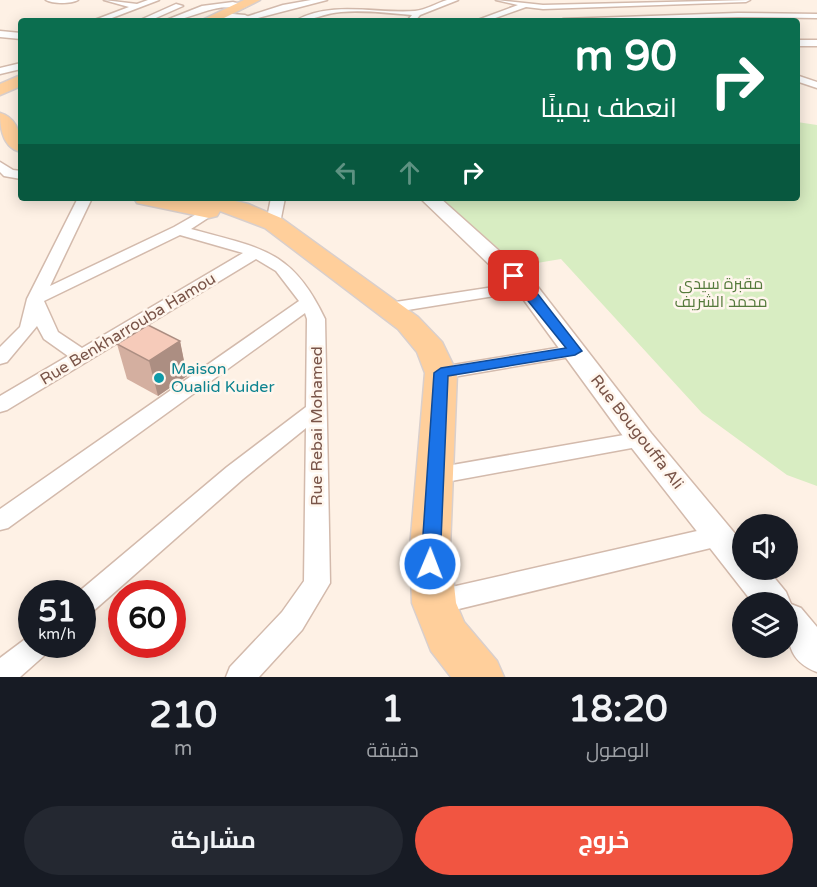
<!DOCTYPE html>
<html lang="ar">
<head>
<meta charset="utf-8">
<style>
  :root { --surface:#171b24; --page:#242831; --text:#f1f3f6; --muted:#9ea1a6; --accent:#f15541 }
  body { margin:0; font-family:"Varela Round",Cairo,sans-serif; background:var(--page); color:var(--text); direction:rtl; height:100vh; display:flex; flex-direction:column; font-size:22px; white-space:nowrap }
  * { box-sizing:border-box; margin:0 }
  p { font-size:20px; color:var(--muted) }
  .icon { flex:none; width:33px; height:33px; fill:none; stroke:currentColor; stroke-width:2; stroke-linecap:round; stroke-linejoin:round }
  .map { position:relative; height:677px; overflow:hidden; direction:ltr }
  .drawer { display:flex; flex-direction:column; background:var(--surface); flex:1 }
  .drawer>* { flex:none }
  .hud { position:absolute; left:18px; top:18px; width:782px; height:183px; border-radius:6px; box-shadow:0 3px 15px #0003; direction:rtl; background:#0b6e4f; color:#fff; overflow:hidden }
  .controls { position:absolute; left:732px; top:514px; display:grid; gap:12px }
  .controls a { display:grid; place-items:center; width:66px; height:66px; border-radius:50%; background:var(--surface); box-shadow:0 3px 15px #0003; font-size:30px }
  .speed { position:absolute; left:18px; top:580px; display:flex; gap:12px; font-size:30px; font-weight:700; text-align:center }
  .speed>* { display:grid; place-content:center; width:78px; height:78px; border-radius:50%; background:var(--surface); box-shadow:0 3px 15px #0003; line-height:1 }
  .speed small { font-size:15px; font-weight:400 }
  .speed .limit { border:9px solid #d22; background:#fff; color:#111 }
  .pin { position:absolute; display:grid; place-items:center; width:51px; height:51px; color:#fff; margin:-26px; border-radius:12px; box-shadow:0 3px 9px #0006 }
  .me { position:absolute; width:66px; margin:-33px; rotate:1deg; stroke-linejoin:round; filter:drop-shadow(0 0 4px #0008) }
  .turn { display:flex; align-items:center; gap:21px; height:126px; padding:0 24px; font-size:27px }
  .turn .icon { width:78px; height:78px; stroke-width:2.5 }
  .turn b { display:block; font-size:42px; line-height:51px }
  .lanes { display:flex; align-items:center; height:57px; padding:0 24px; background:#0003; justify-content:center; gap:30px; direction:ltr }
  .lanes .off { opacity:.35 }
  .eta { display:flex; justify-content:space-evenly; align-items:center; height:102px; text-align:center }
  .eta b { font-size:36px; font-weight:700; line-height:42px }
  .cta { display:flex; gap:12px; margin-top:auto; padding:12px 24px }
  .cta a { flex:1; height:69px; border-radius:36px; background:var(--accent); color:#fff; font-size:24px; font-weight:700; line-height:69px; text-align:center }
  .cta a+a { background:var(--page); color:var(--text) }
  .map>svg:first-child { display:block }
  .green { fill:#d8edc2 }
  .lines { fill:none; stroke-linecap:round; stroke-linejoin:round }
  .minor-casing { stroke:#d3baac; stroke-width:3 }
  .tertiary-casing { stroke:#d3baac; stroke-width:3 }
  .primary-casing { stroke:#d9cfcc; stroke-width:3 }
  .minor { fill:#fff; fill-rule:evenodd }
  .tertiary { fill:#fff; fill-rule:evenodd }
  .primary { fill:#ffcf9b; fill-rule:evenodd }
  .wall { fill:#d4afa0 }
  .shaded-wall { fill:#ac8e82 }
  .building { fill:#f6cbba; stroke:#ac8e82; stroke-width:1.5 }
  .route { fill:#1a73e8; stroke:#114b97; stroke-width:1.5 }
  .culture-dot { fill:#0f9aa8; stroke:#fff6ed; stroke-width:2 }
  .labels { text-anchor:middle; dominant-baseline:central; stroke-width:5; stroke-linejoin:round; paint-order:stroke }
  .park-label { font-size:16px; fill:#557a3c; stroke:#fff6ed }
  .street-label { font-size:16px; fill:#795448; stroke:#fff6ed }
  .culture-label { font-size:16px; fill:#0d838f; stroke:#fff6ed; text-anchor:start }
</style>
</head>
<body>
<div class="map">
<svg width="817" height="677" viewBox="0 0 817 677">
  <rect width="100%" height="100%" fill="#fef1e5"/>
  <polygon class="green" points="797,122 817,125 817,486 787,475 702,413 561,259 519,266 440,198 796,198"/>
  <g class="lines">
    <g class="minor-casing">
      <g id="minor">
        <path d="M46 0H78C71 4 53 4 46 0Z"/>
        <polygon points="104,0 137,4 148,0 159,0 104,21 92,21 129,7"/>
        <polygon points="311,0 327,0 246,21 233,21 283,5"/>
        <path d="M447 0H458L420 15 415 21H407L412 15C388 13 364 10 341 12 325 13 311 21 295 21 330 0 378 14 415 11 426 10 437 3 447 0Z"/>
        <polygon points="496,0 543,5 750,0 746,2 543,9 526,7 487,21 475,21 518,5"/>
        <path d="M233 2 247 6 243 8C208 3 193 21 164 21L202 6Z"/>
        <polygon points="176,4 183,6 149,21 138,21"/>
        <polygon points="738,13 817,14 817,18 738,17 559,21 563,19"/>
        <polygon points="0,31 21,33 21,39 0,37"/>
        <rect x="796" y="40" width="21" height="6"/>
        <polygon points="21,63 21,69 0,74 0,68"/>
        <polygon points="796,75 817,82 817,88 796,81"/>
        <polygon points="0,162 13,170 21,171 21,179 4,176 0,172"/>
        <path d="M78 198H92L50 286 174 227 209 207 214 208 216 211 214 214 191 229C260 248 292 249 325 319L330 583 302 630 259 677H226L230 667 282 612 304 581 306 428 243 479 91 613 82 616V594H76L227 467 306 407 307 319 305 313 8 528 0 530V509L299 301 276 271 256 259 7 410 0 412V396L68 356 44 339 37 326 7 362 0 364V347L20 327 27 299ZM180 235 243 253 82 348 58 332 44 301Z"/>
        <polygon points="271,198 285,198 280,223 273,227 266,223"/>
        <polygon points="526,282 534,287 532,290 389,313 383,312 380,308 383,304 389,303"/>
        <polygon points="575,345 582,347 584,351 582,355 441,379 434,377 431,373 434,369 441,367"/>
        <polygon points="641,432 648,435 652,440 648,445 435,484 427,482 424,476 427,470 435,468"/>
        <polygon points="719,526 728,529 731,536 728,543 719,546 434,615 425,611 421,603 425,595 434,591"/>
        <polygon points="32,634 32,645 50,645 46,654 20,677 0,677 0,658"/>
      </g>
    </g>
    <g class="tertiary-casing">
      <g id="tertiary">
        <polygon points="220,13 245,15 257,21 225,21 215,16"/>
        <path d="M420 198H440L534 282 651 433 742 542V570H768L786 592 791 604 801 608 817 627V672C783 659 788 634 788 603H753L631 447 518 292Z"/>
      </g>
    </g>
    <g class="primary-casing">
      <g id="primary">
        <polygon points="244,0 260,0 218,21 200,21"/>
        <polygon points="21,75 21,86 0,95 0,84"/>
        <path d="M0 113C18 118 21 136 21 152 3 148 0 129 0 113Z"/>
        <polygon points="134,198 222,198 248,204 281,218 418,317 442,342 457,373 450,548 456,603 464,622 497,661 504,677 451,677 431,651 412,603 410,548 425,373 417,352 398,329 265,228 220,211 217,216 209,218 137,203"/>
      </g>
    </g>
    <use href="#minor" class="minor"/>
    <use href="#tertiary" class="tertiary"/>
    <use href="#primary" class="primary"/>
  </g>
  <polygon class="wall" points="180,341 187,376 158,396 127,379 117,344"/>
  <polygon class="shaded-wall" points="180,341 187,376 158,396 149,361"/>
  <polygon class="building" points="148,325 180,341 149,361 117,344"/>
  <polygon class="route" points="514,272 530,284 582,351 575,355 448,376 440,564 437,569 430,572 424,569 421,564 434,373 441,368 566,348 508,276"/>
  <circle class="culture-dot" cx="159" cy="378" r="6"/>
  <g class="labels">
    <g class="park-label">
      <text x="721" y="284">مقبرة سيدي<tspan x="721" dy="18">محمد الشريف</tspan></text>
    </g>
    <g class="street-label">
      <text transform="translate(128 329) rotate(-31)">Rue Benkharrouba Hamou</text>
      <text transform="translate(317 426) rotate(-90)">Rue Rebai Mohamed</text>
      <text transform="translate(637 432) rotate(52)">Rue Bougouffa Ali</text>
    </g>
    <g class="culture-label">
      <text x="171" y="369">Maison<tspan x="171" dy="18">Oualid Kuider</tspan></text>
    </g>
  </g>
</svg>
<div class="controls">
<a><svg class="icon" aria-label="sound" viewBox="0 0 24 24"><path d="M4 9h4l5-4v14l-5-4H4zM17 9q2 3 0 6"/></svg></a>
<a><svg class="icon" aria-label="layers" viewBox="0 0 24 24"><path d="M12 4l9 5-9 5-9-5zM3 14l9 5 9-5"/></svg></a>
</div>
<div class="speed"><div>51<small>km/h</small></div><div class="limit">60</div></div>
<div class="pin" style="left:514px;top:276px;background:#d93025"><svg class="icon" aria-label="arrive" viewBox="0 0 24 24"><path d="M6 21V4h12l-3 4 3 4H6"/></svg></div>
<svg class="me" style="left:430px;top:564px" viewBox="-20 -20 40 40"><circle r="17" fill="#1a73e8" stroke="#fff" stroke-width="3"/><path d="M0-11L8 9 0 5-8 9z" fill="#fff"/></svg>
<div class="hud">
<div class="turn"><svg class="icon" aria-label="right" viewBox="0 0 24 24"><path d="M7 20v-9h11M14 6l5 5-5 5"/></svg><div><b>90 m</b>انعطف يمينًا</div></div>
<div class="lanes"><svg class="icon off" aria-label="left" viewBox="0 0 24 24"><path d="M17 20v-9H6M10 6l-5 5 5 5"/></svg><svg class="icon off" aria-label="ahead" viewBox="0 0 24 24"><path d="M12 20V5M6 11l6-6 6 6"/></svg><svg class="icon" aria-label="right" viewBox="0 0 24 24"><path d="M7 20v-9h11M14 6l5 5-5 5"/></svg></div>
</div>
</div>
<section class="drawer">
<div class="eta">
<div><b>18:20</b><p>الوصول</p></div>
<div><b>1</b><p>دقيقة</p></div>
<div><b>210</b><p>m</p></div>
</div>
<div class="cta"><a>خروج</a><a>مشاركة</a></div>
</section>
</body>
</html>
